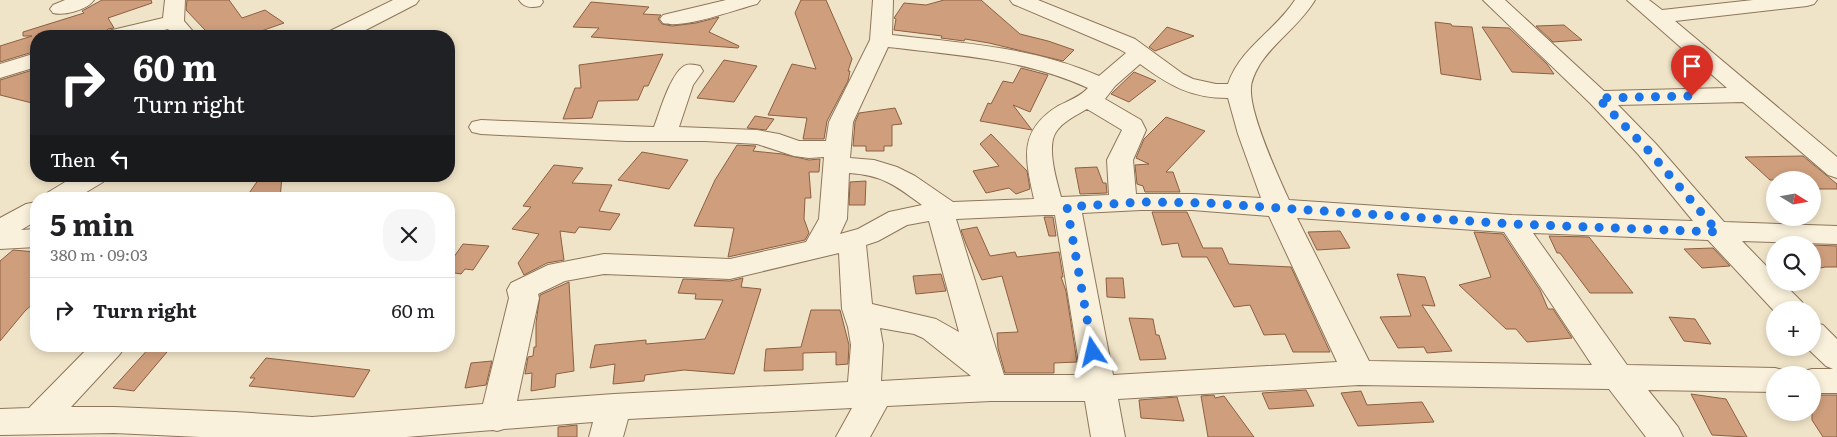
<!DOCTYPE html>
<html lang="en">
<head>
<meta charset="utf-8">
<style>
  :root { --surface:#fff; --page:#f6f6f6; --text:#202124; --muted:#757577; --line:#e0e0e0 }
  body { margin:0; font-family:Literata,serif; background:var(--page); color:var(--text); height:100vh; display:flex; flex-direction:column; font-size:19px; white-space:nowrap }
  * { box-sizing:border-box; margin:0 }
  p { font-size:16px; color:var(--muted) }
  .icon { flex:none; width:28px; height:28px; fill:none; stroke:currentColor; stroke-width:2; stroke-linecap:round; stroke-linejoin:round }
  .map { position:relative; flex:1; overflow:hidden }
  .side { position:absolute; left:30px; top:192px; width:425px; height:160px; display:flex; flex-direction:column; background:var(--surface); border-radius:20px; box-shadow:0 2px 8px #0003 }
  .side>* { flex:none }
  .hud { position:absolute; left:30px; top:30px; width:425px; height:152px; border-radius:20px; box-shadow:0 2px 8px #0003; background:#202124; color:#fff; overflow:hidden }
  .needle { width:32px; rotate:101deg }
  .fabs { position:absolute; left:1766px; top:171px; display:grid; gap:10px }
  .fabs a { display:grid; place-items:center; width:55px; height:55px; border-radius:50%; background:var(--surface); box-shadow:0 2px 8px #0003; font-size:25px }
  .pin { position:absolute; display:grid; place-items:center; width:42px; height:42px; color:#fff; margin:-51px -21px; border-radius:50% 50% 50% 0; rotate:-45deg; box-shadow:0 0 5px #0007 }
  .pin .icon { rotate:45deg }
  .me { position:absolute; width:55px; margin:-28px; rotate:350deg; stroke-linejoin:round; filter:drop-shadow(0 0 4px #0008) }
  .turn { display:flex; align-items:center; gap:18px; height:105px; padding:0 20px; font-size:22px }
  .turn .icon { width:65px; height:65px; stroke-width:2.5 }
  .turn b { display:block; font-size:35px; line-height:42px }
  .then { display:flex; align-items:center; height:48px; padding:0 20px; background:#0003; gap:10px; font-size:19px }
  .round { display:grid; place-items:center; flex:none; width:52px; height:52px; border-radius:20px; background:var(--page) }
  .head { display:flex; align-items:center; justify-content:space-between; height:85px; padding:0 20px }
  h1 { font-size:30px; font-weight:700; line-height:38px }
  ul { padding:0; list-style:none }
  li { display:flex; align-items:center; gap:15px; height:65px; padding:0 20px; border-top:1px solid var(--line) }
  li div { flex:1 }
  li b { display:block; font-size:19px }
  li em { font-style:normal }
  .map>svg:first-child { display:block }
  .building { fill:#cf9f7d; stroke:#8d5f41 }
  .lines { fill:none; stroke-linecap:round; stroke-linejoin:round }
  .minor-casing { stroke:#8d765c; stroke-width:2 }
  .minor { fill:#faf1dc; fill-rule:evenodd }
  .route { stroke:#1a73e8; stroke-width:9; stroke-dasharray:0 16.2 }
</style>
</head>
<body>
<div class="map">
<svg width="1837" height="437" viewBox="0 0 1837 437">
  <rect width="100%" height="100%" fill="#f0e4c8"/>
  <g class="building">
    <polygon points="102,0 151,0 152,3 108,18 114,28 108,29 103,35 36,36 36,51 0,62 0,46 32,36 23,36 23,32 84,13 82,11"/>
    <polygon points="187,0 229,0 242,18 265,10 284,23 247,36 214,36 206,31 186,10"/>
    <polygon points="801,0 826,0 852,59 848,71 850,71 848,81 827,121 824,139 803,139 807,118 768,115 792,64 816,69 795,13"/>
    <polygon points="944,0 981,0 1020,34 1048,41 1074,50 1063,61 989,43 965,39 964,41 941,38 942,36 894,30 896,19 894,18 904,3 926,5"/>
    <polygon points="591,2 649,7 643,14 661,15 658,19 662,24 672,26 696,23 719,17 709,32 739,46 738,48 591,37 599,28 573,27"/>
    <polygon points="1435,22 1451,24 1452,26 1472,27 1481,80 1441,74"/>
    <polygon points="1564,25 1582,40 1553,42 1536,26"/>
    <polygon points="1167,27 1194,36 1155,51 1149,47"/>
    <polygon points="1482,27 1509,28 1547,64 1554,74 1512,72"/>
    <polygon points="663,54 648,86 644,86 638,100 598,101 592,118 563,119 575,88 581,88 579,65"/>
    <polygon points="724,60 757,66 734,102 697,98"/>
    <polygon points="1021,68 1048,75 1030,112 1013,105 1032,130 980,121 988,103 991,104 1003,81 1013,83"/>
    <polygon points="36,69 36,104 0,95 0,80"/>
    <polygon points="1134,72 1156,81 1129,102 1111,94"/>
    <polygon points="895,108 902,124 892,125 892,146 884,146 884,151 866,151 866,146 853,146 855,122 859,113"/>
    <polygon points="755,116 774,119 766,130 747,128"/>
    <polygon points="1166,117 1205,131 1166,172 1173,172 1180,192 1145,192 1143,186 1137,184 1135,165 1149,164 1136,158 1144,139"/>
    <polygon points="991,134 1027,171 1030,189 1016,194 1009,188 986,193 973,171 999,166 980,144"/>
    <polygon points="737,145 756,146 753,151 782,154 809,160 820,159 819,172 809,172 811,198 805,198 804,219 809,233 805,240 728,257 734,228 694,226 715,180"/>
    <polygon points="642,152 688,160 669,189 618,180"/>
    <polygon points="1803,156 1837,184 1837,189 1812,189 1812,180 1770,180 1745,157"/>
    <polygon points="554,165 583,168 572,183 612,185 599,211 620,214 610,230 579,227 575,233 560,231 564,260 547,263 524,275 518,263 539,234 512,229 531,207 523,206"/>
    <polygon points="1097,167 1103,183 1106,183 1107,193 1080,194 1075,168"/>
    <polygon points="261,176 282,176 280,199 245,199"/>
    <polygon points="866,181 865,205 849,205 850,182"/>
    <polygon points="1152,212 1187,212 1203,248 1222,248 1229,264 1291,267 1330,352 1293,352 1285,334 1264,335 1250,305 1234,307 1207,257 1182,257 1178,243 1162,245"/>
    <polygon points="1044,217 1053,217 1056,236 1049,236"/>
    <polygon points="977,227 990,256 1015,252 1017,257 1059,252 1063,277 1061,277 1066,291 1077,362 1054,363 1054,373 1005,373 998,348 997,333 1018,332 1002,276 982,280 966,244 961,230"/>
    <polygon points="1340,231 1350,248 1317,250 1308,232"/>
    <polygon points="1474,232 1503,234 1540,290 1548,309 1553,309 1572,338 1527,342 1516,329 1506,329 1459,285 1491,277"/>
    <polygon points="1549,236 1589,237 1633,293 1590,293 1560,253 1557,253"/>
    <polygon points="463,244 489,246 473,270 465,269 461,274 449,272 449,264"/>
    <polygon points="1812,245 1837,246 1837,267 1825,267 1812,270"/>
    <polygon points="1713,248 1730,266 1702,268 1684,249"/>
    <polygon points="13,250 36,252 36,301 25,311 0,341 0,261"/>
    <polygon points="941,274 946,291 916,294 913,276"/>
    <polygon points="1397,274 1425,277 1435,306 1422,305 1452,351 1427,353 1424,347 1398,348 1380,317 1411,316"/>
    <polygon points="743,278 741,287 761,289 734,374 684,370 645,375 644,381 613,384 615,364 590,368 595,345 646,340 646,344 705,339 723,300 695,299 696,294 678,293 683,279 730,281"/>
    <polygon points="1106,278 1123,278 1125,298 1107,297"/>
    <polygon points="569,282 574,371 556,374 555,387 531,391 532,373 525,374 528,357 533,356 534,347 536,347 536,323 540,295"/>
    <polygon points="811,310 840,310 849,345 848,364 836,365 836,352 803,353 803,370 764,371 766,349 801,347"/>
    <polygon points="1669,317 1695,319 1711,344 1684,341"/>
    <polygon points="1129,318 1153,319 1156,335 1159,335 1166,359 1140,360"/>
    <polygon points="151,346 172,346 134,391 113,388"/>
    <polygon points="266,358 370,370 354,397 249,386 255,378 250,378"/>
    <polygon points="492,361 486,385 465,388 471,363"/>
    <polygon points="1306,390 1314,406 1269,409 1262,393"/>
    <polygon points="1361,391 1367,405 1422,402 1434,422 1358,426 1341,393"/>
    <polygon points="1691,394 1726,399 1747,437 1712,435"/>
    <polygon points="1214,395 1215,398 1224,396 1254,437 1208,437 1201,396"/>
    <polygon points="1812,395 1837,395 1837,437 1823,437 1812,420"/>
    <polygon points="1177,397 1184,421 1141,418 1139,400"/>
    <polygon points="577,425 577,437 558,437 558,427"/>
  </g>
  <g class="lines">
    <g class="minor-casing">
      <g id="minor">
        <path d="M65 0H94C87 10 64 16 53 13L50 9 53 5Z"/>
        <polygon points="165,0 185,0 184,21 197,36 174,36 168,29 141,36 105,36 108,31 163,18"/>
        <polygon points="393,0 419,0 416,4 354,36 327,36 330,31"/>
        <path d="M519 0H542L543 2 540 6C532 8 524 8 519 0Z"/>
        <path d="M726 0H760L757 4C734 10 684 29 663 23L660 19 663 15Z"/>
        <path d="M873 0H893L892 35C962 43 1034 47 1099 76L1126 53 1119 49 1013 4 1010 0H1038L1135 39 1183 74 1193 79 1216 84H1228C1240 48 1275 31 1295 0H1315C1300 25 1276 40 1260 64 1256 71 1251 80 1251 88 1249 113 1278 176 1289 200L1512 215 1693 221 1638 154 1590 103 1483 0H1505L1604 91 1727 88 1627 0H1649L1662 10 1753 0H1817L1814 4 1807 6 1675 21 1837 157V178L1828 175 1743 102 1618 105 1656 144 1724 222 1837 226V244L1742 241 1775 275V282H1782L1802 302 1806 310H1775V312L1708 240 1533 233 1627 365 1775 368 1787 371 1789 375H1775V392L1648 390 1678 427 1683 437H1646L1609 389 1359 385 1118 399 1125 437H1091L1085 401H991L887 406 870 437H836L852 408 628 419 623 437H589L593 422 504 429 497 431 493 430 406 437H200L114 433 0 435V409L29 408 90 346H125L120 354 71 407H114L235 412 312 417 483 404 509 298 507 290 511 283 548 265 604 254 730 259 806 242 819 219 824 157 809 158 794 156 757 144 705 141H627L481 134 472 132 469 127 472 122 481 120 654 127C660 111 670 75 684 66 689 63 695 65 700 66L703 71 693 85 679 127 757 130 779 134 799 141H826L829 122 870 40ZM888 47C956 55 1025 59 1088 88 1081 96 1068 101 1058 106 1018 131 1025 158 1034 199L953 202 915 176 897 167 874 160 850 158 853 122ZM1140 64C1169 85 1190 98 1228 98L1238 134 1261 198 1192 194H1136L1133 160 1146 130 1141 120 1105 99 1115 86ZM1087 109 1122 130 1107 160 1109 195 1061 197C1057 182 1046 147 1056 132 1062 122 1077 115 1087 109ZM849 173C882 175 895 185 922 205L889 212 858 229 840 234 847 219ZM1141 210H1192L1269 216 1337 362 1113 375 1082 213ZM1045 215H1055L1081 375H1004L956 219ZM1297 218 1504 232 1592 365 1369 361ZM929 221 959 332 936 319 872 304 866 245 878 241 907 225ZM839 253 842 309 848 327 851 345 848 382 614 394 517 401 539 298 538 294 565 281 604 274 730 279ZM880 328 914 334 923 338 971 376 881 381 883 345Z"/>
        <polygon points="36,53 36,67 0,78 0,64"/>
        <polygon points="75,176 107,176 103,182 75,199 43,199 47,193"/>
        <polygon points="36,202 36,221 21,230 36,229 36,247 0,249 0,218 26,204"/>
        <polygon points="1812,322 1823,325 1837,339 1837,393 1812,393 1812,375 1799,375 1800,372 1812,369 1833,369 1826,366 1807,348 1812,348"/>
      </g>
    </g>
    <use href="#minor" class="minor"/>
  </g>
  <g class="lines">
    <polyline class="route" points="1093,352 1067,207 1141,202 1206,203 1512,224 1718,232 1647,149 1598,98 1692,96"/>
  </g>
</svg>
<div class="fabs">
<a><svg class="needle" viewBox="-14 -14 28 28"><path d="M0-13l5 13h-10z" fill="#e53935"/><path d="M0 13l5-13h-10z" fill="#757577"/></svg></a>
<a><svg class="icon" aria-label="search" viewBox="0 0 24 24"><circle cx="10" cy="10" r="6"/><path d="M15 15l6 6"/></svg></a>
<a>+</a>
<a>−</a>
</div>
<div class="pin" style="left:1692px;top:96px;background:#d93025"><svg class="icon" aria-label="arrive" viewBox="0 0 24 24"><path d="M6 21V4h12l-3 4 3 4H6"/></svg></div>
<svg class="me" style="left:1093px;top:352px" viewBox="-20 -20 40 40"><path d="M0-17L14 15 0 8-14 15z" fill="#1a73e8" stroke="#fff" stroke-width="4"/></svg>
<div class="hud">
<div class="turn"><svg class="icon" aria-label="right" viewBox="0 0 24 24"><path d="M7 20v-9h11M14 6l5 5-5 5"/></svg><div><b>60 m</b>Turn right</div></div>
<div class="then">Then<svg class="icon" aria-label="left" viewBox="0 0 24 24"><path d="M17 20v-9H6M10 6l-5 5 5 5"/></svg></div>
</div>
<section class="side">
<div class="head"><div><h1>5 min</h1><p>380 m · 09:03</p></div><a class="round"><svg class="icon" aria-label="close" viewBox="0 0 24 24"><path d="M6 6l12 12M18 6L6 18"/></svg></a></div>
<ul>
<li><svg class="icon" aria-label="right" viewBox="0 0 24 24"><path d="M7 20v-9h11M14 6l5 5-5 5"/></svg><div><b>Turn right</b></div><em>60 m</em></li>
</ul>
</section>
</div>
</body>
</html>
